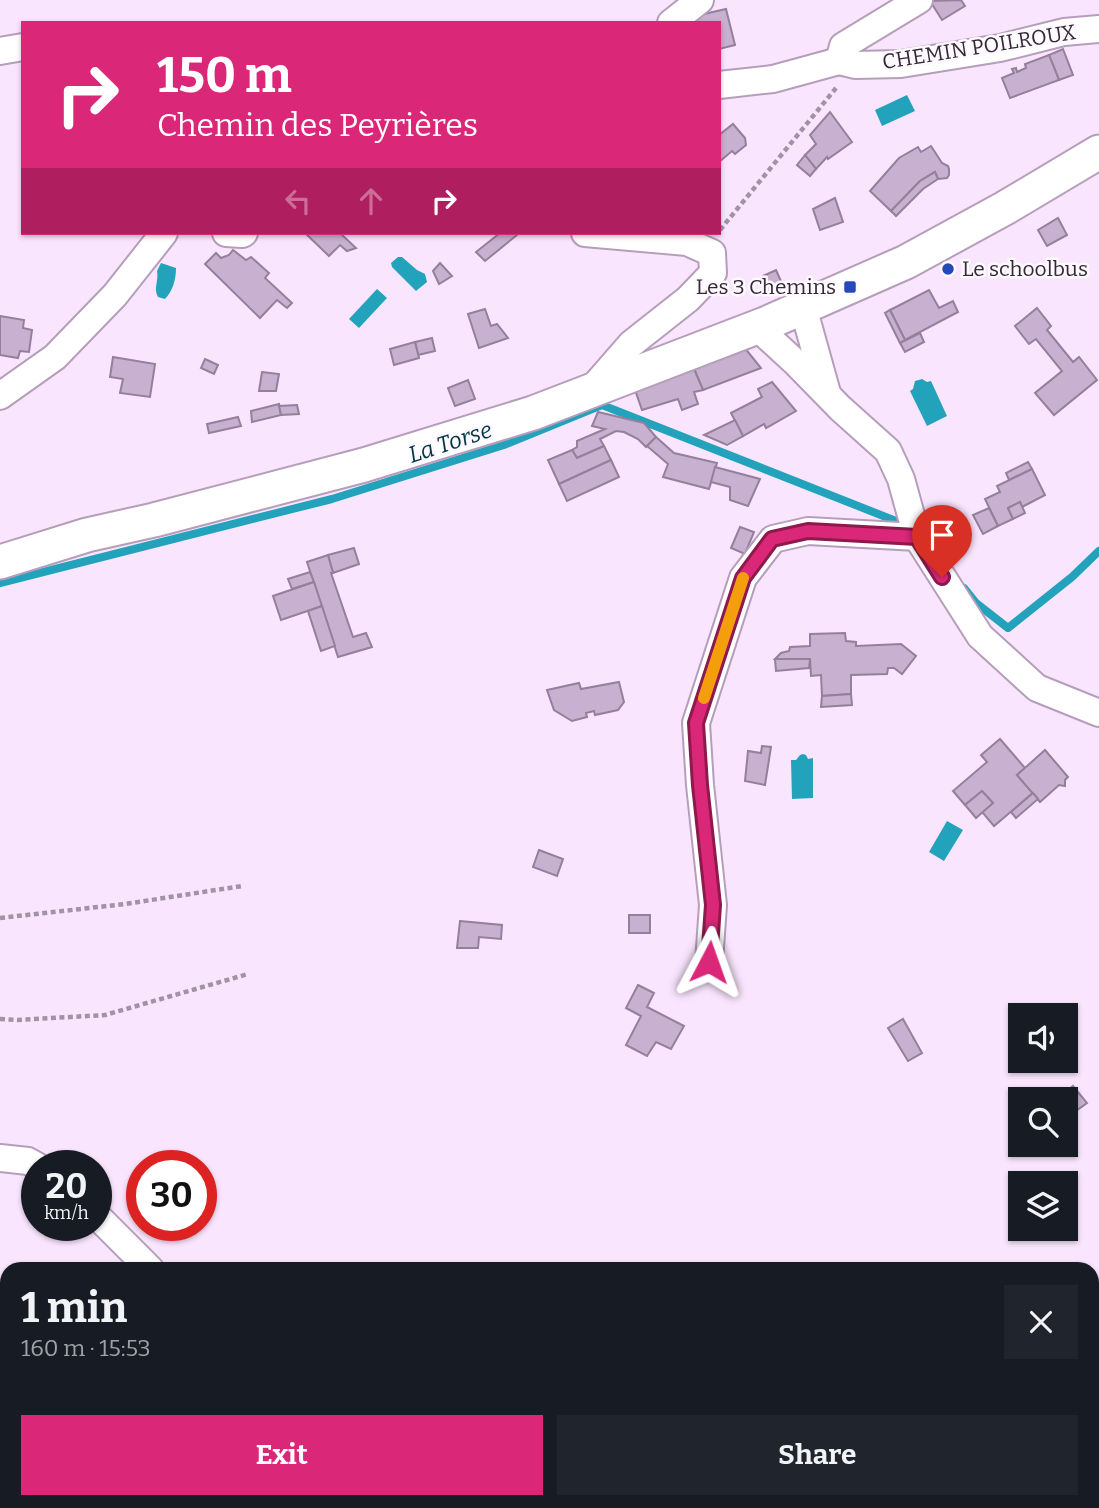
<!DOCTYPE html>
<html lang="en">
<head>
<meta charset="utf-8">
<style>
  :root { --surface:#171b24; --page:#20242c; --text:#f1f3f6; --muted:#9ea1a6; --accent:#db2777 }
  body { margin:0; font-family:Bitter,serif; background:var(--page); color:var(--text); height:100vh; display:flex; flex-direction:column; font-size:26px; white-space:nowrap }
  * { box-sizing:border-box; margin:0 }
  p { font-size:23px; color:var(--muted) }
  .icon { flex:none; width:38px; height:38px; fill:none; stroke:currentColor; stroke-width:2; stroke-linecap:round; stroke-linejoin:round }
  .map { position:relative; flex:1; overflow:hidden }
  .panel { position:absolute; left:0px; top:1262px; width:1099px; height:247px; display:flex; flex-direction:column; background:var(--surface); border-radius:21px 21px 0 0; box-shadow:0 2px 5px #0004 }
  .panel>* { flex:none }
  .hud { position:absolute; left:21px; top:21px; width:700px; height:214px; border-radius:0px; box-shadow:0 2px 5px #0004; background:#db2777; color:#fff; overflow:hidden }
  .controls { position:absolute; left:1008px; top:1003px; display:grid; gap:14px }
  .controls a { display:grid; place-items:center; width:70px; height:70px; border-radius:0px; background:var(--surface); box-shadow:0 2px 5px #0004; font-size:35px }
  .speed { position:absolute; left:21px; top:1150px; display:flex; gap:14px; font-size:35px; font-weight:700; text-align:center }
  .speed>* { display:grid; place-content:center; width:91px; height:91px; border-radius:50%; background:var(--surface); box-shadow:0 2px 5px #0004; line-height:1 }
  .speed small { font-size:18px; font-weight:400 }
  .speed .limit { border:10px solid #d22; background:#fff; color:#111 }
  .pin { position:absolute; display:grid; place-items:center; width:60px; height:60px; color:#fff; margin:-72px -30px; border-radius:50% 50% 50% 0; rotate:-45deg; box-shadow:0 0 7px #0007 }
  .pin .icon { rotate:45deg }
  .me { position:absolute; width:77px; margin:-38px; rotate:4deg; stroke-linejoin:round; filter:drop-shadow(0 0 5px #0008) }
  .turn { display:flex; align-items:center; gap:24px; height:147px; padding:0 21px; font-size:32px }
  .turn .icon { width:91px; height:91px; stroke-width:2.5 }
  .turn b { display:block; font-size:49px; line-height:60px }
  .lanes { display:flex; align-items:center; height:66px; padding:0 21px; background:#0003; justify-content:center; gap:35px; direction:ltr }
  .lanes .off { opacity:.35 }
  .round { display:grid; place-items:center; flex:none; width:74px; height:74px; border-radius:0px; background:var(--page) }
  .headline { display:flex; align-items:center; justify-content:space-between; height:119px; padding:0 21px }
  h1 { font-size:42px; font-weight:700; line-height:52px }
  .button { display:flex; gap:14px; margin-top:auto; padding:14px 21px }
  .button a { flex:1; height:80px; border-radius:0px; background:var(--accent); color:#fff; font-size:28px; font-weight:700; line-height:80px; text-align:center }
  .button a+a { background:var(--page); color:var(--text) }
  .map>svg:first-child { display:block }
  .forest { fill:#9fbd6e }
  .water { fill:#23a2bb }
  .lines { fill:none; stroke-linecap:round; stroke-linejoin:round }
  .stream { stroke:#23a2bb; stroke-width:8 }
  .building { fill:#c8b1d0; stroke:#947f9c; stroke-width:2 }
  .minor-casing { stroke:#b69ebb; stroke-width:30 }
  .major-casing { stroke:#b69ebb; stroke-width:37 }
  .path { stroke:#a292a5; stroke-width:4.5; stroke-dasharray:5 3.5; stroke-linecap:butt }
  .minor { stroke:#fff; stroke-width:26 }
  .major { stroke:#fff; stroke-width:33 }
  .route-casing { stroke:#8e194d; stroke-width:18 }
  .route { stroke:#db2777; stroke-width:12 }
  .slow { stroke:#f59e0b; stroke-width:12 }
  .poi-dot { fill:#2649b9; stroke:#fef8ff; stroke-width:2.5 }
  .labels { text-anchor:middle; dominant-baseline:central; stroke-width:5; stroke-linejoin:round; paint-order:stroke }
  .street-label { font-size:21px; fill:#322934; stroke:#fef8ff }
  .poi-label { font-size:21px; fill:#322934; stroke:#fef8ff; text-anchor:start }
  .water-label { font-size:23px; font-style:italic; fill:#003741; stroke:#fef8ff }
</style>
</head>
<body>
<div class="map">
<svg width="1099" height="1508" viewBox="0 0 1099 1508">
  <rect width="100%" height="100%" fill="#fae5fe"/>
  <g class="forest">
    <polygon points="127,1502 458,1502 463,1508 132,1508"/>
    <polygon points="786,1502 1007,1502 1009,1508 782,1508"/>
  </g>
  <g class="water">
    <polygon points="907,95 915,111 882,126 875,110"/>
    <polygon points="398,257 402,257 417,270 425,274 427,282 416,291 392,267 391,263"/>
    <path d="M161 263 176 268C176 279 173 291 165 299L158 297C153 288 159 281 157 271Z"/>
    <polygon points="377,289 387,298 359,328 349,319"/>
    <polygon points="922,379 927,382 931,381 947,416 927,426 910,391 913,389 915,381"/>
    <polygon points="803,754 806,755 808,759 813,758 813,798 792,799 791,760 796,760 800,755"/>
    <polygon points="947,821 963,830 944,861 929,852"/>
  </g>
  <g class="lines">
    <g class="stream">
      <polyline points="926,525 938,542 948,563"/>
      <polyline points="0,583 332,499 504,445 602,405 896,521"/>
      <polyline points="964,588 976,603 1008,628 1072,577 1099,551"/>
    </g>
  </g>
  <g class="building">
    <polygon points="961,0 965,6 942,20 930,1"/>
    <polygon points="726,9 735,45 719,49 719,23 692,23 704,14"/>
    <polygon points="1063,49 1073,75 1059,80 1049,55"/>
    <polygon points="1049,55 1059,80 1010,98 1002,78 1014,73 1012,69 1016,68 1017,72 1026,68 1025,64"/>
    <polygon points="830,112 852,142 828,159 827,157 816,169 805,155 816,144 810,135"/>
    <polygon points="733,124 745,138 746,145 735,154 732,151 719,162 719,135"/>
    <polygon points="931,146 942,163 948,166 949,169 949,175 947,178 938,179 935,172 920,181 891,211 870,191 899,158 918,147 921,152"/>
    <polygon points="805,155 816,169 810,176 797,165"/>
    <polygon points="935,172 938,179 923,189 896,216 891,211 920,181"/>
    <polygon points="835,198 843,222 820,230 813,209"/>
    <polygon points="1058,218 1067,235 1047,246 1038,230"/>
    <polygon points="305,233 340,233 356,248 347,251 340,245 329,256"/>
    <polygon points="500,233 515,233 517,235 485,261 476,252"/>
    <polygon points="233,250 246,260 251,257 269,273 265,278 292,303 287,308 277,300 260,318 205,264 216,253 221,258 229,255"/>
    <polygon points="440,263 452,276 439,284 433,271"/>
    <polygon points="776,270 784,288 768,295 764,288 763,276"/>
    <polygon points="929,290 939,308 953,301 958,312 905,340 890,310"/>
    <polygon points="1037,308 1051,326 1047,330 1073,362 1079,357 1097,380 1054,415 1035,393 1062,371 1036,339 1029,344 1015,326"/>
    <polygon points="485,309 491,326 497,324 508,338 479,348 468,314"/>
    <polygon points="890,310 905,340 900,343 885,313"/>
    <polygon points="0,316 24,320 23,328 32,330 29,352 20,351 18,358 0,355"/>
    <polygon points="920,333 924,342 905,352 900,343"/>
    <polygon points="432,338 435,351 418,355 415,342"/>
    <polygon points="415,342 419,358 394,365 390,349"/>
    <polygon points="744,347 761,368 703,390 692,364"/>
    <polygon points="113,357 155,364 150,397 120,393 123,379 110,377"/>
    <polygon points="205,359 218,365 214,374 201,368"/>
    <polygon points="692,364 703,390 694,392 698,404 682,410 678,399 642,410 633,384"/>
    <polygon points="262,372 279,374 276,391 259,391"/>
    <polygon points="468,380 475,399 455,406 448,388"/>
    <polygon points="772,382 796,411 766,428 764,424 743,436 731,413 762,397 758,389"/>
    <polygon points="279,404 281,415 252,422 251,411"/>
    <polygon points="297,405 299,414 281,415 279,406"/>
    <polygon points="598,412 644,423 656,437 646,447 638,439 624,432 616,431 600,439 604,446 577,458 572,450 577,447 577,441 605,429 592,426"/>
    <polygon points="238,417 241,426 209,433 207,424"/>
    <polygon points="735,420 743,436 727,445 704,435"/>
    <polygon points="656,437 674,453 717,463 709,489 663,477 668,464 647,446"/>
    <polygon points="604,446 611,460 559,484 548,460 572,450 577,458"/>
    <polygon points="611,460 619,477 567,501 559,484"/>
    <polygon points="1028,462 1032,469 1009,480 1006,473"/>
    <polygon points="715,467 760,479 748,506 730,500 730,487 711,482"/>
    <polygon points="1032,469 1045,495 1022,507 1020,502 1008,508 1013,519 998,526 985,499 1000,492 997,486"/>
    <polygon points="1020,502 1025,513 1013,519 1008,508"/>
    <polygon points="989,508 998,526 983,534 973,515"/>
    <polygon points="740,527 754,532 745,554 731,548"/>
    <polygon points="354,548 359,564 333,573 328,555"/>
    <polygon points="328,555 333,573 331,573 353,637 366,633 372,647 338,657 307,562"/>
    <polygon points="310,572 314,582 292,589 288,579"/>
    <polygon points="314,582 322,606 281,620 273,596"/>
    <polygon points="322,606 335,646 321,651 308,611"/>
    <polygon points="845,633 846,641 856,642 856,646 901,644 916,656 902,674 894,668 888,668 887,674 851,675 851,694 822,696 821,675 811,676 810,659 775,659 781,653 789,651 790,647 810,646 810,634"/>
    <polygon points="775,659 810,659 809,668 776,671"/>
    <polygon points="619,682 624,702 618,710 595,715 594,711 586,713 587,717 572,721 554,710 547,690 579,683 581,689"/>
    <polygon points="851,694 852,705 821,707 822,696"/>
    <polygon points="1000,739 1025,768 1017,775 1033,793 994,826 982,812 993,803 982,791 965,805 953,791 987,762 981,755"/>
    <polygon points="762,746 771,747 765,785 745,781 748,751 761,753"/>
    <polygon points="1045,750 1068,777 1065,780 1065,786 1059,785 1040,802 1017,775"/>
    <polygon points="982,791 993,803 976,818 965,805"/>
    <polygon points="1033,793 1038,799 1016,818 1011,812"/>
    <polygon points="539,850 563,859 557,876 533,867"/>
    <rect x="629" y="915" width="21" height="18"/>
    <polygon points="460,921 502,925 501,939 479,937 478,948 457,948"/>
    <polygon points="638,985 654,993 647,1007 684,1026 671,1049 656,1042 647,1056 626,1045 641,1016 626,1008"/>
    <polygon points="903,1019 922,1053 908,1061 888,1028"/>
    <polygon points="1073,1086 1087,1103 1076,1111 1062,1095"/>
    <polygon points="1099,1327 1099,1356 1092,1361 1092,1332"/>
  </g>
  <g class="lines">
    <g class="minor-casing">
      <g id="minor">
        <polyline points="919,0 843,46 839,61 855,65 901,64 1000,48 1064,32 1099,29"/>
        <polyline points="671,23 700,0"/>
        <polyline points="0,51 23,47"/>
        <polyline points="719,85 773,79 839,61"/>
        <polyline points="226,233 242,234 244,233"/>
        <polyline points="585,233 687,242 712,253 713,273 688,299 631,344 590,391"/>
        <polyline points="803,307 827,393"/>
        <polyline points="757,327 796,363 840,408 888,451 901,479 917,537 980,636 1037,688 1099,713"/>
        <polyline points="0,396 55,357 115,295 164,233"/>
        <polyline points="709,962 713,905 700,785 696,723 743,578 773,539 808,531 917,537"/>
        <polyline points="0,1158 28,1161 37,1166"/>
        <polyline points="96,1215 150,1269"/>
        <polyline points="380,1502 383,1508"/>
      </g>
    </g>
    <g class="major-casing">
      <polyline id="major" points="0,562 87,535 154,520 364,465 533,413 765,324 906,262 1005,208 1099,152"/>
    </g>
    <g class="path">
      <polyline points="720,230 836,88"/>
      <polyline points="0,918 125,904 242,886"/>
      <polyline points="0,1019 18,1020 105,1015 248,974"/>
    </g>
    <use href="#minor" class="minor"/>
    <use href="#major" class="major"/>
  </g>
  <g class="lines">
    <g class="route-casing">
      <polyline id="route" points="709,962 713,905 700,785 696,723 743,578 772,539 808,531 917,537 942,577"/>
    </g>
    <use href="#route" class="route"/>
    <polyline class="slow" points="704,698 743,578"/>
  </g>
  <g class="poi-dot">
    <circle cx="948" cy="269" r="7"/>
    <rect x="843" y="280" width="14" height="14" rx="3.5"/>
  </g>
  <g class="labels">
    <g class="street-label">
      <text transform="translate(979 47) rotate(-9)">CHEMIN POILROUX</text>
    </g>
    <g class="poi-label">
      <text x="962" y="269">Le schoolbus</text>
      <text x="836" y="287" text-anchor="end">Les 3 Chemins</text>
    </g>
    <g class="water-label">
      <text transform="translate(450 442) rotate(-18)">La Torse</text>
    </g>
  </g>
</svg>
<div class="controls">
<a><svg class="icon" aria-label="sound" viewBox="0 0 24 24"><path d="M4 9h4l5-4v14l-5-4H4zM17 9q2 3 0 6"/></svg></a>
<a><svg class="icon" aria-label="search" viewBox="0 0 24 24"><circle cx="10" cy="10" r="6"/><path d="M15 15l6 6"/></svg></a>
<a><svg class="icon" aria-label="layers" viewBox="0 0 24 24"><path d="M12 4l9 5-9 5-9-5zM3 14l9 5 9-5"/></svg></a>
</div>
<div class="speed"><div>20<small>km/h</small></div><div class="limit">30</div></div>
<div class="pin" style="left:942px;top:577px;background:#d93025"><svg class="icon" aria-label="arrive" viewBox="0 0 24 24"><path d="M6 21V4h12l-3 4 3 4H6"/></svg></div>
<svg class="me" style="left:709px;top:962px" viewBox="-20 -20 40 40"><path d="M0-17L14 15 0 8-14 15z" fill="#db2777" stroke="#fff" stroke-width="4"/></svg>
<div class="hud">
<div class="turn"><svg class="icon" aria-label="right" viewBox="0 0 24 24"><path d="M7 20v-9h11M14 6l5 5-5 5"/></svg><div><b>150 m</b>Chemin des Peyrières</div></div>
<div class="lanes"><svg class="icon off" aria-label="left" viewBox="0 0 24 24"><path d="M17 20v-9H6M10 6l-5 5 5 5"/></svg><svg class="icon off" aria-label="ahead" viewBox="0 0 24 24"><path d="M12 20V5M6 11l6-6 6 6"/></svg><svg class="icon" aria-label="right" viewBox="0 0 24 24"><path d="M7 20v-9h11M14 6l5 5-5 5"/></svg></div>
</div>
<section class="panel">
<div class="headline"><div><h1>1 min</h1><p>160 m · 15:53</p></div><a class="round"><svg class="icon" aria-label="close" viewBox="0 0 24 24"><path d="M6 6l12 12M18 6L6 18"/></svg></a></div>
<div class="button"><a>Exit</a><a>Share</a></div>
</section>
</div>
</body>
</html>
